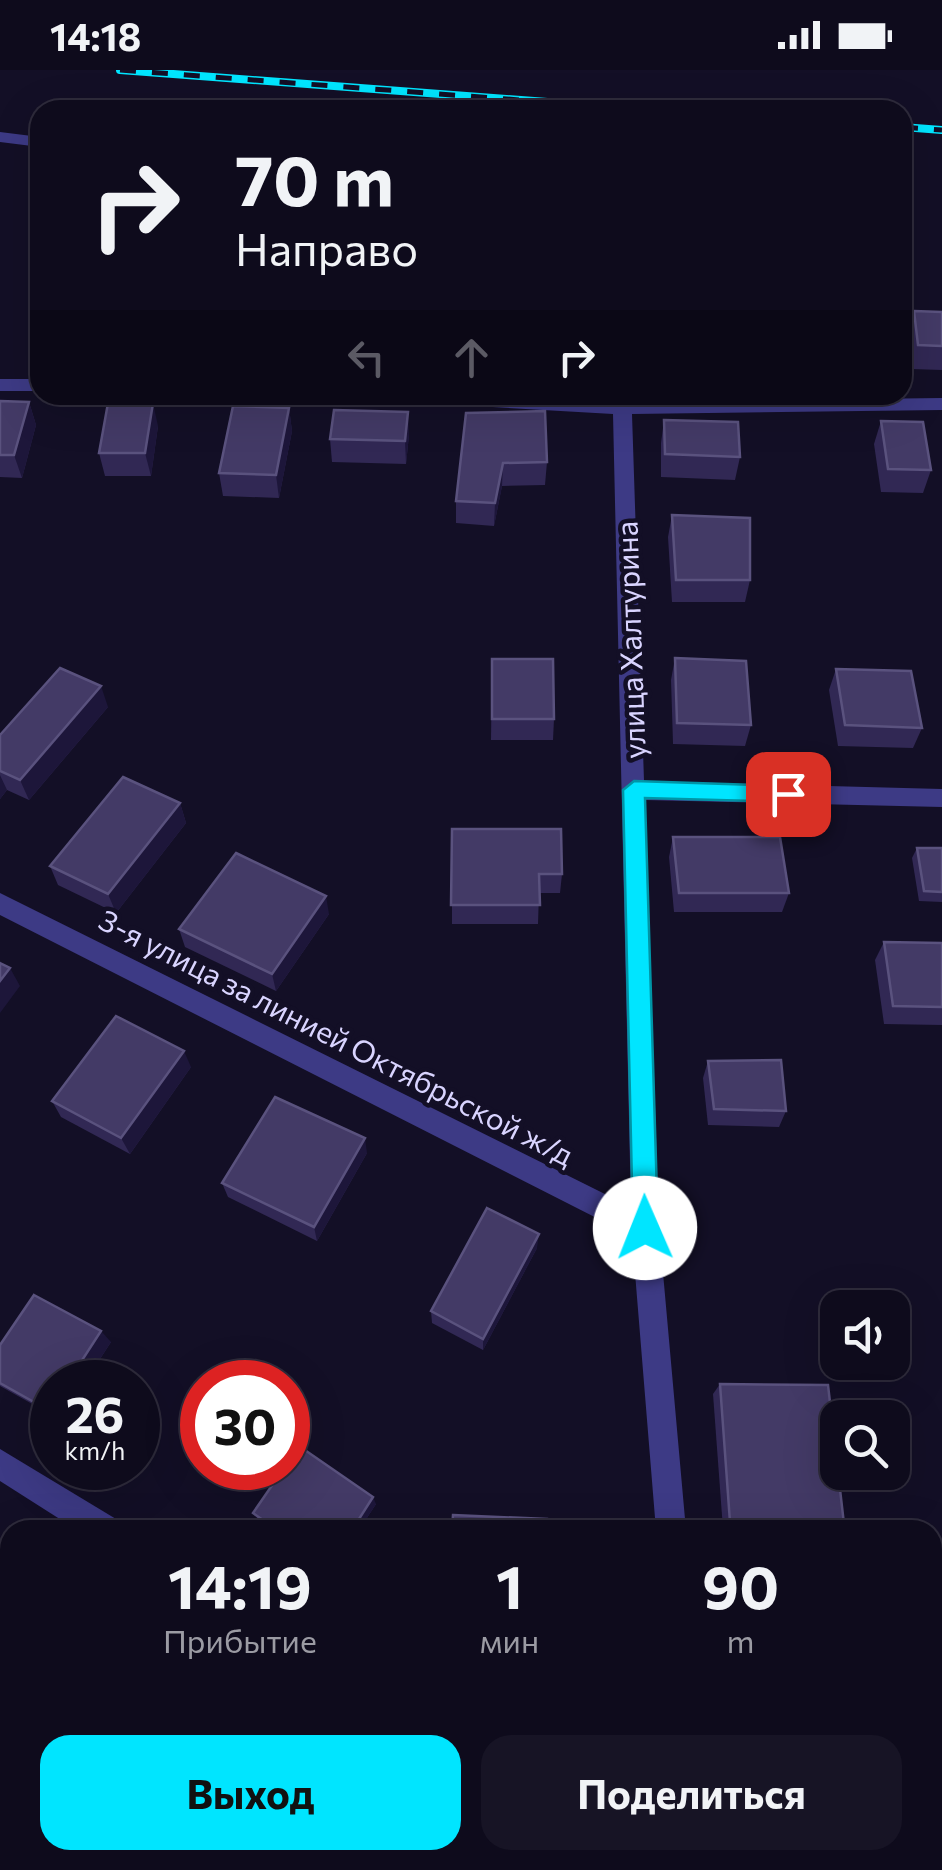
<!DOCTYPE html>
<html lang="ru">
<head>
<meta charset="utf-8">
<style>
  :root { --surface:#0e0b1c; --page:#171425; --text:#f1f3f6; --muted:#9b9ba3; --line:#2e2b3b; --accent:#00e5ff }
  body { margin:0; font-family:Commissioner,sans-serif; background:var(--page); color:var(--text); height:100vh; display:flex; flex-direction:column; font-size:38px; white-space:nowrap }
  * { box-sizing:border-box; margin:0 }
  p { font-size:32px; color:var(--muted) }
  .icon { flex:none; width:55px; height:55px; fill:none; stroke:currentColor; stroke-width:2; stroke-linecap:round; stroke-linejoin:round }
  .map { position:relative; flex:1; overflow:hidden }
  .details { position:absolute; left:0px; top:1450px; width:942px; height:350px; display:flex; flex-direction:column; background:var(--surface); border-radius:30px 30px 0 0; box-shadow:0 10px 40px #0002,0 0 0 2px var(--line) }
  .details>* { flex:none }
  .hud { position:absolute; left:30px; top:30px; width:882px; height:305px; border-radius:30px; box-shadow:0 10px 40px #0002,0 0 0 2px var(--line); background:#0e0b1c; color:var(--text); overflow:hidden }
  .tools { position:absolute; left:820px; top:1220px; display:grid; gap:20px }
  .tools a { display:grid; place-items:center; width:90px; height:90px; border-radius:20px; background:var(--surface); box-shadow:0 10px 40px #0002,0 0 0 2px var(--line); font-size:50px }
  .speed { position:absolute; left:30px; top:1290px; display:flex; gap:20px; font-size:50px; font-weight:700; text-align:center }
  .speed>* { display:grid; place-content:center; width:130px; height:130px; border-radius:50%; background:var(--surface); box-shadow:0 10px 40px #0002,0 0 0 2px var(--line); line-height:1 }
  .speed small { font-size:25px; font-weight:400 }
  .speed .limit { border:15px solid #d22; background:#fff; color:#111 }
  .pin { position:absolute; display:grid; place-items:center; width:85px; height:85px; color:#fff; margin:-42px; border-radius:20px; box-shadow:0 5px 15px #0006 }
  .me { position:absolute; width:110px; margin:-55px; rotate:359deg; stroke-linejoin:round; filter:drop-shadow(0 0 8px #0008) }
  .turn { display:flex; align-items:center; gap:35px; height:210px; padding:0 40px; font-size:45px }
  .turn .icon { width:130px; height:130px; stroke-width:2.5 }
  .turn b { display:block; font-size:70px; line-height:85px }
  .lanes { display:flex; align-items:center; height:95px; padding:0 40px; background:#0003; justify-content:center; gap:50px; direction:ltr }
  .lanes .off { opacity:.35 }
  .eta { display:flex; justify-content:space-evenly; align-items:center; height:170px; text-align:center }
  .eta b { font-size:60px; font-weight:700; line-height:70px }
  .action { display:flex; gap:20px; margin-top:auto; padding:20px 40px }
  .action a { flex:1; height:115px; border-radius:30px; background:var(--accent); color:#111; font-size:40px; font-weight:700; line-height:115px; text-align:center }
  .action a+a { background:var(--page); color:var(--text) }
  .status { display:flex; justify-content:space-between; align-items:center; height:70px; padding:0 50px; background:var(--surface); direction:ltr }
  .status svg { height:28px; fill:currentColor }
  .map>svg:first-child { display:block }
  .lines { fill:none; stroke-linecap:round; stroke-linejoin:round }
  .minor { fill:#3d3a85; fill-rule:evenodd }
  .rail-casing { stroke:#00e5ff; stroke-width:8 }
  .rail { stroke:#130f26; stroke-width:5; stroke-dasharray:16; stroke-linecap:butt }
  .wall { fill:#312854 }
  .shaded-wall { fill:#1d163a }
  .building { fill:#433a66; stroke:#5a527e; stroke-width:2.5 }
  .route { fill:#00e5ff; stroke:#0095a6; stroke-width:2.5 }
  .labels { text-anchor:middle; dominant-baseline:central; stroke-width:9; stroke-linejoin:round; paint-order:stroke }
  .street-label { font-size:30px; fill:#d9d4ff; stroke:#130f26 }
</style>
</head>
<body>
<div class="status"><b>14:18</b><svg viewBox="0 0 49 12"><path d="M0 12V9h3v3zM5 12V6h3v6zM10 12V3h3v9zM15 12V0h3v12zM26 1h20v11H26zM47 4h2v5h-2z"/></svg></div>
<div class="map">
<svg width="942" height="1800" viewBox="0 0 942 1800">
  <rect width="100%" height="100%" fill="#130f26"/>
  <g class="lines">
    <g class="minor">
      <polygon points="0,62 40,67 40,77 0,72"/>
      <rect x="0" y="309" width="40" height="12"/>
      <polygon points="380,325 503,325 622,332 942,328 942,340 632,344 644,711 942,719 942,737 645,730 659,1158 686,1460 656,1460 632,1166 0,845 0,823 631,1137 613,344 390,331"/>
      <polygon points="0,1379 116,1449 120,1460 77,1460 0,1411"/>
      <rect x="932" y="1547" width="10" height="32"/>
      <rect x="669" y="1790" width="34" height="10"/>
    </g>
    <g class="rail-casing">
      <g id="rail">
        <polyline points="120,0 653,40"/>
        <polyline points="902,57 942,60"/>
      </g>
    </g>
    <use href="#rail" class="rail"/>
  </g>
  <g class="wall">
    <polygon points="914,241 942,242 942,300 911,299 906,265"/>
    <polygon points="0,331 29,332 36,355 22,408 0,407"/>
    <polygon points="289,338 292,361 279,428 223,426 219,403"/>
    <polygon points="466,343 547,392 545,415 502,416 494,456 456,453 456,431"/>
    <polygon points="664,350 740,387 735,410 661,407 661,373"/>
    <polygon points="881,351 931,400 923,423 881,422 874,374"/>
    <polygon points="158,356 151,406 105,406 99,383"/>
    <polygon points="409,365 406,394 332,392 330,369"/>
    <polygon points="672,445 750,510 745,532 672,532 668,467"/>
    <polygon points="675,588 751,655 745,676 673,674 671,610"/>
    <polygon points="492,589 554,649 553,670 491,670"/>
    <polygon points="836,599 922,658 913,678 838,676 829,620"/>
    <polygon points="108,637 29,730 7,720 0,729 0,665"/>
    <polygon points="180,733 186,753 116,843 58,815 50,796"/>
    <polygon points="452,759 562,804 560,823 539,823 538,854 452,854"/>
    <polygon points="673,767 789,823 782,842 674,842 669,787"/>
    <polygon points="917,778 942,778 942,832 919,831 912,788"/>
    <polygon points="329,844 276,921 185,877 179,859"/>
    <polygon points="884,872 942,873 942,955 884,954 875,890"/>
    <polygon points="708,991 786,1041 779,1057 708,1055 703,1008"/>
    <polygon points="191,997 130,1084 61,1047 52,1031"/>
    <polygon points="367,1083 317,1171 228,1127 222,1113"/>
    <polygon points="537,1178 483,1280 432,1253 431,1241"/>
    <polygon points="111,1272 85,1312 52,1312 52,1345 0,1316 0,1275"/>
    <polygon points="720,1314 844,1454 835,1460 723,1459 713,1324"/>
    <polygon points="376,1434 359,1460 272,1460 259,1450 253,1443"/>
  </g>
  <g class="shaded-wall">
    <polygon points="29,332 36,355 22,408 14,385"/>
    <polygon points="153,333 158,356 151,406 145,383"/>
    <polygon points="289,338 292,361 279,428 276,405"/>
    <polygon points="408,342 409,365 406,394 405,371"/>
    <polygon points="503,393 502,416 494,456 495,433"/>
    <polygon points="101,616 108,637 29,730 20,710"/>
    <polygon points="0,705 7,720 0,729"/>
    <polygon points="180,733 186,753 116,843 108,824"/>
    <polygon points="326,826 329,844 276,921 272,904"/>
    <polygon points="10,898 20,916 0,943 0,911"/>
    <polygon points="184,981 191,997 130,1084 121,1068"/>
    <polygon points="365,1068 367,1083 317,1171 314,1157"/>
    <polygon points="539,1164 537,1178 483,1280 483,1269"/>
    <polygon points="101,1261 111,1272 85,1312 68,1312"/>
    <polygon points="373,1427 376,1434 359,1460 352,1460"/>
  </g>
  <g class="building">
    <polygon points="914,241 942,242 942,276 918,275"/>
    <polygon points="0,331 29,332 14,385 0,385"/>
    <polygon points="108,333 153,333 145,383 99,383"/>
    <polygon points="233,336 289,338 276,405 219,403"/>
    <polygon points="334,340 408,342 405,371 330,369"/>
    <polygon points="545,341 547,392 503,393 495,433 456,431 466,343"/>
    <polygon points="664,350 738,352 740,387 665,384"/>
    <polygon points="881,351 923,352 931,400 888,399"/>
    <polygon points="672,445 750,448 750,510 676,510"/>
    <polygon points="675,588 746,591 751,655 677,653"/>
    <polygon points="492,589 553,589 554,649 492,649"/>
    <polygon points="60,598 101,616 20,710 0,701 0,665"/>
    <polygon points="836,599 911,601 922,658 845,655"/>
    <polygon points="123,707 180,733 108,824 50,796"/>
    <polygon points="452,759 561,759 562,804 539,804 540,835 451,835"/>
    <polygon points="673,767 780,767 789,823 679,823"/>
    <polygon points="917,778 942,778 942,822 924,821"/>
    <polygon points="236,783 326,826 272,904 179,859"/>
    <polygon points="884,872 942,873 942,937 893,936"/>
    <polygon points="0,893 10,898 0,911"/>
    <polygon points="116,946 184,981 121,1068 52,1031"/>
    <polygon points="781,990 786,1041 714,1039 708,991"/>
    <polygon points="275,1027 365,1068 314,1157 222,1113"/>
    <polygon points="487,1138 539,1164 483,1269 431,1241"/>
    <polygon points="34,1225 101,1261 68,1312 52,1312 52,1337 50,1341 0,1313 0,1275"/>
    <polygon points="720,1314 828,1315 844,1454 730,1452"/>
    <polygon points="299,1376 373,1427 352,1460 277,1460 253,1443 284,1398 288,1398 288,1393"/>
    <polygon points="453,1445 547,1449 547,1460 452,1460"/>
    <polygon points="10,1554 10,1755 0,1748 0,1571"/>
    <polygon points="126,1790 339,1790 333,1800 136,1800"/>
  </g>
  <polygon class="route" points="634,711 788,716 799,724 788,732 645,728 658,1158 654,1166 645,1170 636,1166 633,1158 623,720"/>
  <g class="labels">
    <g class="street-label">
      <text transform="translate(629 570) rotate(-92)">улица Халтурина</text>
      <text transform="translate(337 966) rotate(27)">3-я улица за линией Октябрьской ж/д</text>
    </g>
  </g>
</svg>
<div class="tools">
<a><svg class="icon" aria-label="sound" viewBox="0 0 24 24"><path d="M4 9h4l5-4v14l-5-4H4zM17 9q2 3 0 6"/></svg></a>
<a><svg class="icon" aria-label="search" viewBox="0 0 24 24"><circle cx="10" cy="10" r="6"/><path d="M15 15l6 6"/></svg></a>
</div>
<div class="speed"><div>26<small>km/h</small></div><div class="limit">30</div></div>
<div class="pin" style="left:788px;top:724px;background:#d93025"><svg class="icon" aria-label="arrive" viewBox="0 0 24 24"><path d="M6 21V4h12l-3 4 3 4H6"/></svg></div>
<svg class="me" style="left:645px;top:1158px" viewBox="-20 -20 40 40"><circle r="19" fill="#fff"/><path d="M0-13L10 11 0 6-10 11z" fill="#00e5ff"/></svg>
<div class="hud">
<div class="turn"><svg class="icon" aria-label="right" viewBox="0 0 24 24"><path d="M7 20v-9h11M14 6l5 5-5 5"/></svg><div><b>70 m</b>Направо</div></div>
<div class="lanes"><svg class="icon off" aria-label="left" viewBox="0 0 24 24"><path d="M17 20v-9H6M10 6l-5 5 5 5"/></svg><svg class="icon off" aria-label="ahead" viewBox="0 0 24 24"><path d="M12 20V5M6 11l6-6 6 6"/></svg><svg class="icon" aria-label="right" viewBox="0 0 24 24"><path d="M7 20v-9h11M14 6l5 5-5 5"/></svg></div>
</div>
<section class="details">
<div class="eta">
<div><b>14:19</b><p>Прибытие</p></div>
<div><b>1</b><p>мин</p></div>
<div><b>90</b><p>m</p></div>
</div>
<div class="action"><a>Выход</a><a>Поделиться</a></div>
</section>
</div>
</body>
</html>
